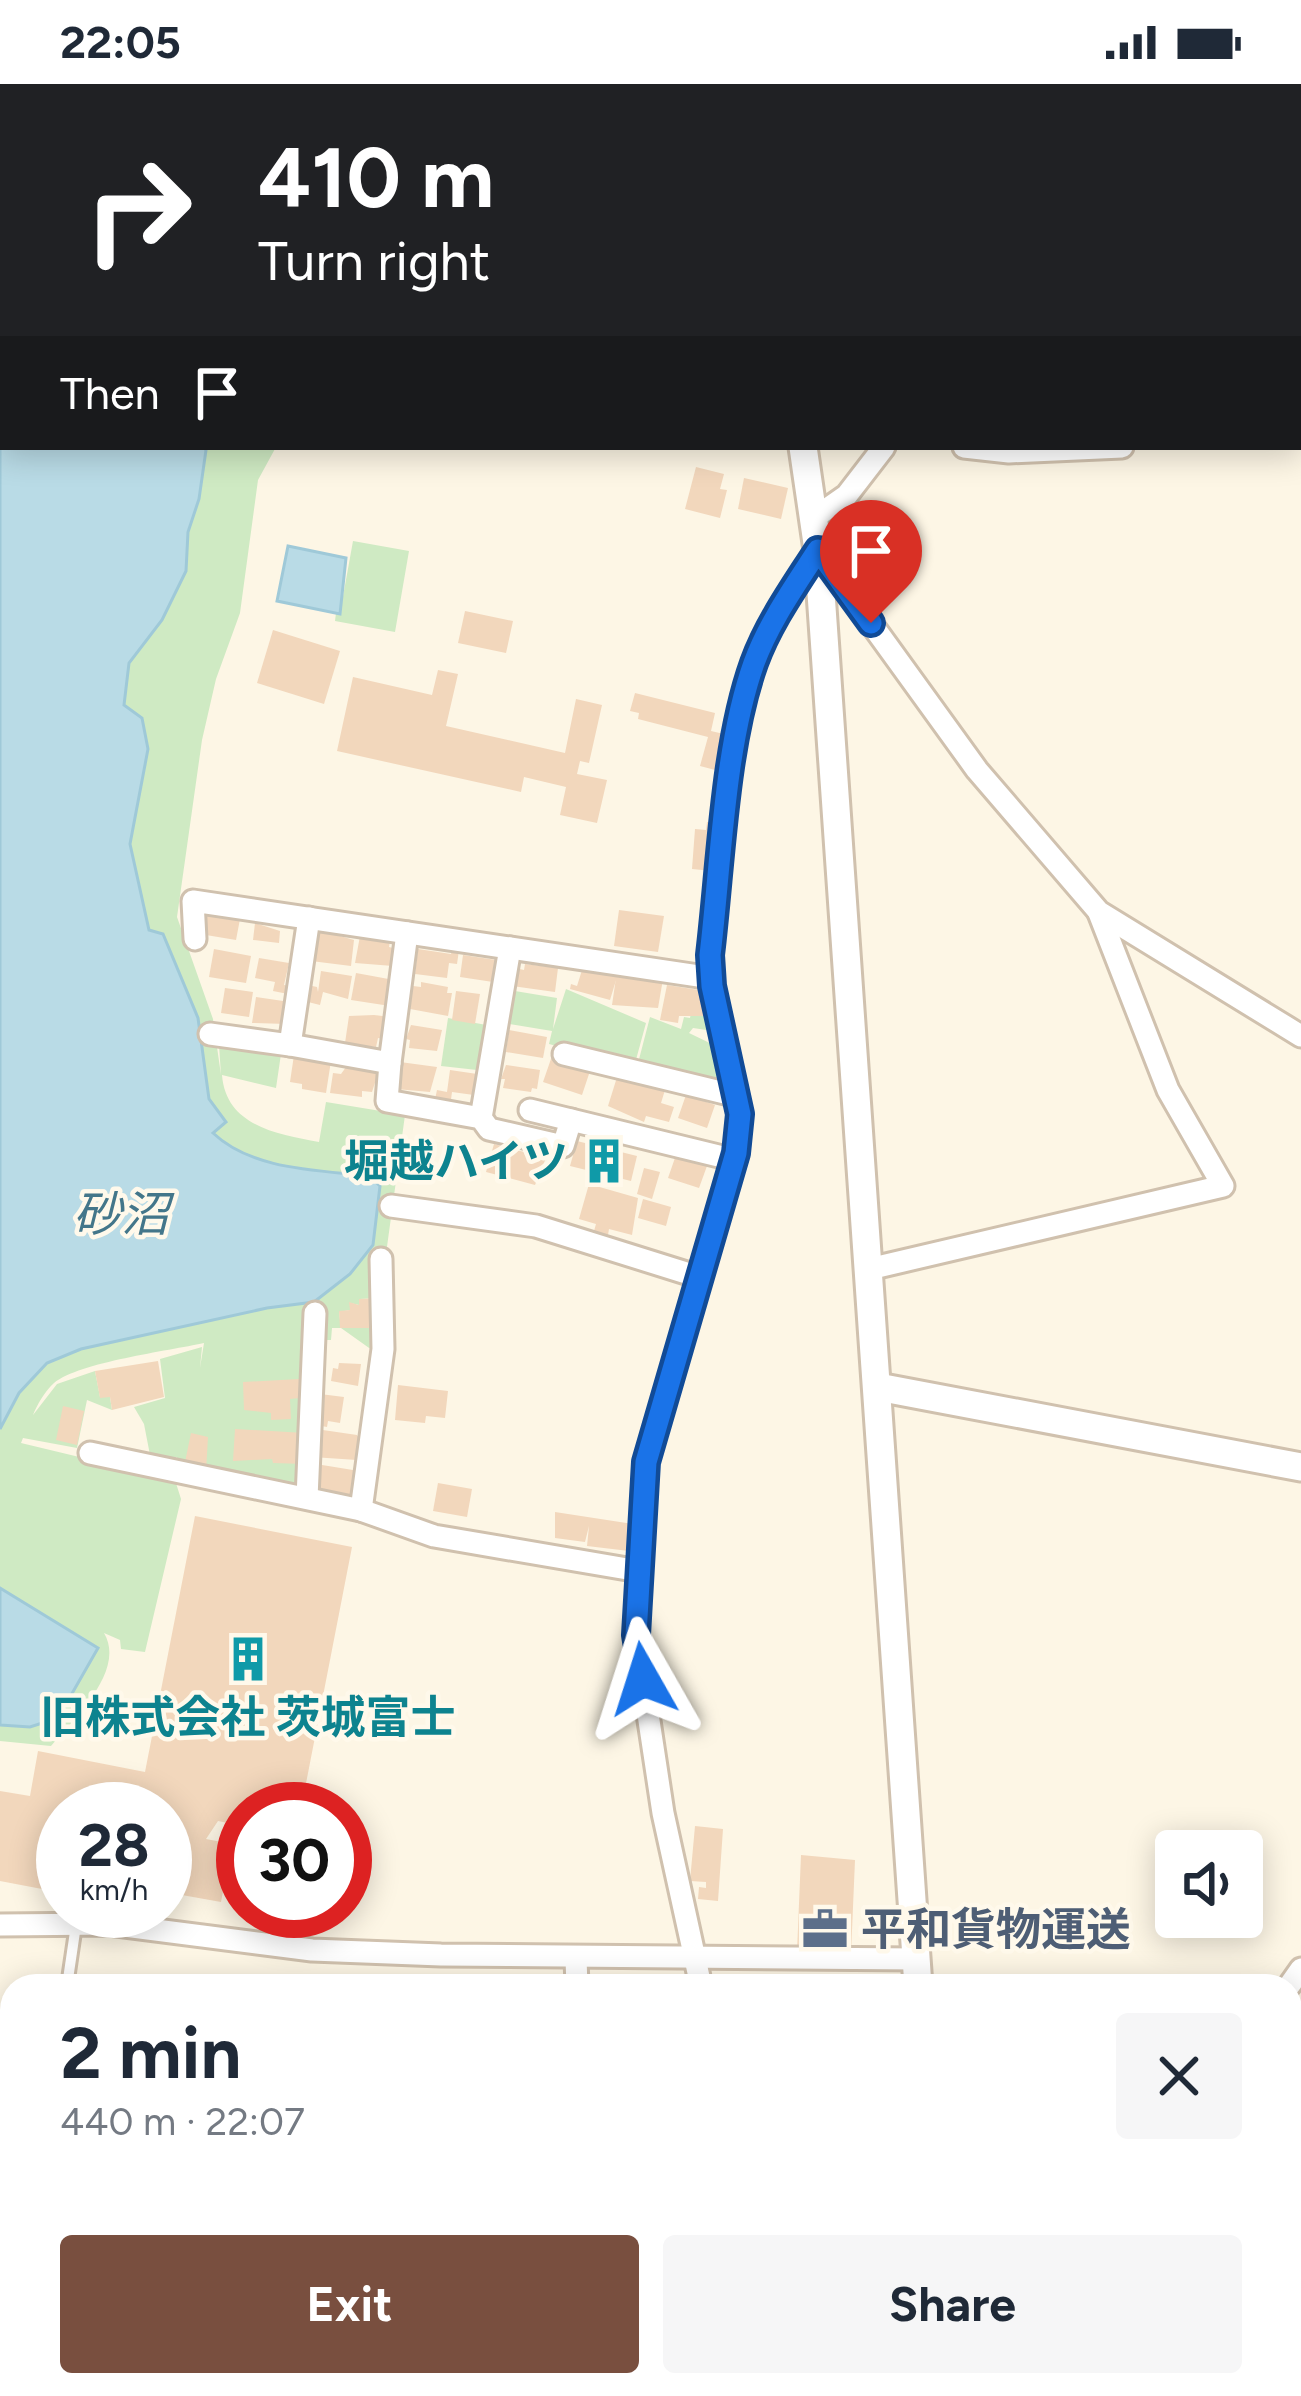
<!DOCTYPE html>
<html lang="en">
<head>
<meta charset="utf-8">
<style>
  :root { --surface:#fff; --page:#f6f6f7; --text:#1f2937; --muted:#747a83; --accent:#794f3f }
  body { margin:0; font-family:Figtree,"Noto Sans JP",sans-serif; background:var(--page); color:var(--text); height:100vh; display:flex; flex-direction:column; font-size:45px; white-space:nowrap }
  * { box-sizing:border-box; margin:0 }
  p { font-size:39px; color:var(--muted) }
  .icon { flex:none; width:66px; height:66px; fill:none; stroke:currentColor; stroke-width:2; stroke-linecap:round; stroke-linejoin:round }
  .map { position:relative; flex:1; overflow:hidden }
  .sheet { position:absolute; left:0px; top:1890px; width:1302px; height:423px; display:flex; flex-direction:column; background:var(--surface); border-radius:36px 36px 0 0; box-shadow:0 6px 30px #0003 }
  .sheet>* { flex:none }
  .top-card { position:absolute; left:0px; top:0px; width:1302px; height:366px; box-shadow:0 6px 30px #0003; background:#202124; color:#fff; overflow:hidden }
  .fabs { position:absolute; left:1155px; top:1746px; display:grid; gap:24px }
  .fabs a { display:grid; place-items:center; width:108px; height:108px; border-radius:12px; background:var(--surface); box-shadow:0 6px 30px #0003; font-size:60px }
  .speed { position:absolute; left:36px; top:1698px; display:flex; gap:24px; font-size:60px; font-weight:700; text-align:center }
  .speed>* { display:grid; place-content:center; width:156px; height:156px; border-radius:50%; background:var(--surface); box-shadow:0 6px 30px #0003; line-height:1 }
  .speed small { font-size:30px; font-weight:400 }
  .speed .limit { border:18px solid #d22; background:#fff; color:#111 }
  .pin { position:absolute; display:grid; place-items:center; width:102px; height:102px; color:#fff; margin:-123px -51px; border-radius:50% 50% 50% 0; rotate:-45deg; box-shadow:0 0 12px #0007 }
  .pin .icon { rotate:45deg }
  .me { position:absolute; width:132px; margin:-66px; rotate:354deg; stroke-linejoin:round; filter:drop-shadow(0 0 9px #0008) }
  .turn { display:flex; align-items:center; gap:42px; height:252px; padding:0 60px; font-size:54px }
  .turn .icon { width:156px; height:156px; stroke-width:2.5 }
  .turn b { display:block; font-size:84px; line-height:102px }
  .then { display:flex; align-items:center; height:114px; padding:0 60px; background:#0003; gap:24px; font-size:45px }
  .round { display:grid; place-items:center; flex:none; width:126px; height:126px; border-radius:12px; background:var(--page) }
  .head { display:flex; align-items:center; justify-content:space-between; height:204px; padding:0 60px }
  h1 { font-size:72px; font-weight:700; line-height:90px }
  .action { display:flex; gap:24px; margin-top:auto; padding:24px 60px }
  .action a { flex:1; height:138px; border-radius:12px; background:var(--accent); color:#fff; font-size:48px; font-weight:700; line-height:138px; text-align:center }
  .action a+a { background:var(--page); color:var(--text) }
  .status { display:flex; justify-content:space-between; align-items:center; height:84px; padding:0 60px; background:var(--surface); direction:ltr }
  .status svg { height:33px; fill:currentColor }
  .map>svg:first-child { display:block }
  .green { fill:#cfeac3 }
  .water { fill:#b9dbe6; stroke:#9fc9d8; stroke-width:3 }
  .building { fill:#f2d7bc }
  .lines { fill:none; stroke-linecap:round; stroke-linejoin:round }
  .service-casing { stroke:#d0c1ae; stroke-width:16 }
  .minor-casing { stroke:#d0c1ae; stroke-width:27 }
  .tertiary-casing { stroke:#d0c1ae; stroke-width:33 }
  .service { stroke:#fff; stroke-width:10 }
  .minor { stroke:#fff; stroke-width:21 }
  .tertiary { stroke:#fff; stroke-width:27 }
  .route-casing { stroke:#114b97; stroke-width:30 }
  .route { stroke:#1a73e8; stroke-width:21 }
  .labels { text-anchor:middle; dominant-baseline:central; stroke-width:9; stroke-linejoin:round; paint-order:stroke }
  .culture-label { font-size:45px; font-weight:bold; fill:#0d838f; stroke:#fff9eb; text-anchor:end }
  .service-label { font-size:45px; font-weight:bold; fill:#4e5e75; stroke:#fff9eb; text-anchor:start }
  .water-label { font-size:48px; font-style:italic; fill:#43768a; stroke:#fff9eb }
</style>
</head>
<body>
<div class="status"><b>22:05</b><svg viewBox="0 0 49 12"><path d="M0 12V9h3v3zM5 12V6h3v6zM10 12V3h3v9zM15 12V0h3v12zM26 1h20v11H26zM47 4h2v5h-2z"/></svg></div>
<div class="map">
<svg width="1301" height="2312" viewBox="0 0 1301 2312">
  <rect width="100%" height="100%" fill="#fdf6e5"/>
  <g class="green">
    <path d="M0 0 464 3H3V363H276L258 396 240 529 216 595 202 656 177 833 213 935 221 991 219 961 281 970 276 1004 222 991C226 1042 277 1050 319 1058L326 1018 405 1031 380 1214 360 1215 359 1221 350 1219V1226L339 1228 341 1244H373L379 1271 341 1244H332L331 1256H320L305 1410 176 1381 177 1373 165 1379 150 1371 144 1340 134 1323 165 1314 160 1275 202 1263 200 1284 204 1259C168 1267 80 1278 54 1299 45 1307 37 1321 33 1331L57 1300 95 1287 100 1313H110L112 1326 87 1316 77 1364 23 1354 21 1359 175 1396 181 1415 145 1568 121 1565 120 1556 104 1549C126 1586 75 1634 51 1662L0 1657Z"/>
    <polygon points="353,457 409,467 395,548 335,537 336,529 340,529"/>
    <polygon points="566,905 646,939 634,983 549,960 552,947 504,939 509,906 557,914 553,945"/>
    <polygon points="706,922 713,947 693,944 689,949 718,963 725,1000 637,983 650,933 681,945 684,933 690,934 691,929 704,932"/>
    <polygon points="448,934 492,942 486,987 441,982"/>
    <polygon points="0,2027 2,2047 12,2050 12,2301 253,2301 242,2312 0,2312"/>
  </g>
  <g class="water">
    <path d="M0 274 3 363H203L206 366 199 415 188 448 186 487 162 536 129 579 124 621 142 634 148 665 130 760 149 846 163 850 198 934 209 1015 226 1038 213 1049C252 1086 317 1086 369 1092L380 1102 373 1161 350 1190 314 1218 267 1224 81 1265 47 1279 19 1309 0 1345Z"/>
    <polygon points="288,462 346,474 340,530 277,517"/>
    <polygon points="0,1504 98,1564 58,1634 30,1643 0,1641"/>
    <polygon points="0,2080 12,2083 12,2281 0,2283"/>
  </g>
  <g class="building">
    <polygon points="696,383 724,390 720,405 727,406 720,434 685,425"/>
    <polygon points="744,394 788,404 781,435 738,425"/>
    <polygon points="465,527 513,537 506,569 458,559"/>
    <polygon points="273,546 340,567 324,620 257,599"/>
    <polygon points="438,586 458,590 446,642 565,669 576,615 602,621 589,679 580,677 577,690 607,696 597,739 560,731 566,703 524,693 521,708 337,667 353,593 432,611"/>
    <polygon points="635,609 715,629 711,647 728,651 719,687 700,682 708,653 638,635 639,629 630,627"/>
    <polygon points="707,738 717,739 712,787 692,785 695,745 706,746"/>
    <polygon points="619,826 664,832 658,868 614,862"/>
    <polygon points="207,829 240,835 236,856 206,851 208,844 198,843 199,836 206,837"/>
    <polygon points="255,839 280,847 279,859 253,856"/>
    <polygon points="316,845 354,856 351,882 311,877"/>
    <polygon points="360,852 390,857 389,863 397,865 393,882 355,879"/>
    <polygon points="214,865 251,872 246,899 209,893"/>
    <polygon points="418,865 451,870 452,865 459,866 457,880 449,879 447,894 415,890"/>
    <polygon points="463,871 496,876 493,898 460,893"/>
    <polygon points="259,874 289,879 284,901 290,902 288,910 273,907 275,898 255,894"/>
    <polygon points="525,880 558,884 555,908 512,902 515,884 524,886"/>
    <polygon points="583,883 617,893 610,916 570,905 571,900 577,902"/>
    <polygon points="321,887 352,892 348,915 323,908 320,921 300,916 303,900 317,903 318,908"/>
    <polygon points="617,887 663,895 658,924 612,921"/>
    <polygon points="356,889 394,896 390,922 351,916"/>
    <polygon points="421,898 448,903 447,909 452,909 448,932 410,925 413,902 421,903"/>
    <polygon points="667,901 705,907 705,932 679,932 678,939 660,936"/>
    <polygon points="225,904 253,908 249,933 221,929"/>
    <polygon points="456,907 480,910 475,940 452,936"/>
    <polygon points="256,913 290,918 287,940 252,939"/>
    <polygon points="374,931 391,933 388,956 378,954 376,963 345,959 349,932"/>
    <polygon points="411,941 442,946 437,967 409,964 410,956 406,955"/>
    <polygon points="509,946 547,953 543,974 506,968"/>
    <polygon points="294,971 331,977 326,1009 302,1005 302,1000 290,998"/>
    <polygon points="552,972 591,984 582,1011 543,998"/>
    <polygon points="400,978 437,983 430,1008 396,1005"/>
    <polygon points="349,979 380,983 372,1008 362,1007 362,1013 330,1009 333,989 341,990"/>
    <polygon points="506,981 540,986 537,1005 532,1004 531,1008 503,1004 505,995 501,995"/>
    <polygon points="450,986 484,991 481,1012 452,1008 450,1023 434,1020 437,1006 447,1008"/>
    <polygon points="618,990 665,1006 661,1019 674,1023 669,1038 646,1032 644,1038 608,1022"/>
    <polygon points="686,1011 715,1021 707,1044 678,1034"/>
    <polygon points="577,1057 637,1072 631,1097 570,1082"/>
    <polygon points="494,1060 539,1072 540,1068 548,1069 535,1101 486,1088"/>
    <polygon points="676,1071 707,1082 699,1104 668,1094"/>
    <polygon points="644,1084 660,1088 652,1115 637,1110"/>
    <polygon points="589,1100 638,1114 632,1151 609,1145 608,1151 594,1147 596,1140 579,1135"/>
    <polygon points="643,1115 671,1123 666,1142 638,1134"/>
    <polygon points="380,1214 375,1244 340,1244 339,1227 350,1226 349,1218 359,1221 359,1215"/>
    <polygon points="158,1277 164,1313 112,1326 110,1313 100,1314 95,1287"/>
    <polygon points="339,1279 361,1280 358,1302 331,1297 333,1284 338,1285"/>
    <polygon points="299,1295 300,1314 290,1315 291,1335 271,1336 271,1329 244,1326 243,1298"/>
    <polygon points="398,1301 448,1307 445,1334 426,1332 425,1339 395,1336"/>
    <polygon points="320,1310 344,1313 340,1339 328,1337 327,1343 316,1341"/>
    <polygon points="63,1322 84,1327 77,1361 56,1356"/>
    <polygon points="235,1345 305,1349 304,1380 273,1379 272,1375 233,1377"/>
    <polygon points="316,1345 357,1351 360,1356 357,1376 312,1373"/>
    <polygon points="191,1349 208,1353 206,1387 184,1383"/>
    <polygon points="316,1380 359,1387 354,1415 311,1409"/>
    <polygon points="438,1399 472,1405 467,1433 433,1427"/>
    <polygon points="555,1428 633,1440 629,1467 587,1462 589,1442 585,1458 555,1454"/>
    <polygon points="195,1432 352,1463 301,1725 243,1725 243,1742 218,1737 206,1755 232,1760 221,1818 165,1808 165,1725 63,1725 63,1809 0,1797 0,1707 30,1712 38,1667 145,1688"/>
    <polygon points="695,1742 723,1745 718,1817 698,1815 699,1803 706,1804 706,1798 690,1797"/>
    <polygon points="801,1771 855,1776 851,1870 797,1868"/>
    <polygon points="8,1977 12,1978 12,2046 1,2045"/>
  </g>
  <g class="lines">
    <g class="service-casing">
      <g id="service">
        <polyline points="827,3 828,0"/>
        <polyline points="67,1902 76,1841"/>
      </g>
    </g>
    <g class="minor-casing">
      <g id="minor">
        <polyline points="1299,338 1301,338"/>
        <polyline points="964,363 1009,368 1122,363"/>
        <polyline points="814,434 847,411 884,363"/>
        <polyline points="195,855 193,817 712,894"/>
        <polyline points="210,950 290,961 309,834"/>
        <polyline points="290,961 390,979 407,849"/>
        <polyline points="564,970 737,1012"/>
        <polyline points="390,979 387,1017 481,1034 489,1045 563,1062 571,1036"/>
        <polyline points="530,1026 735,1076"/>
        <polyline points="481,1034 510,864"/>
        <polyline points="391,1122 536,1142 699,1193"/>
        <polyline points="869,1185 1223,1102 1168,1006 1099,829"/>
        <polyline points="90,1369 361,1426 434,1452 639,1487"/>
        <polyline points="307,1414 315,1229"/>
        <polyline points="361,1426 383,1265 381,1175"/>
        <polyline points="0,1841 109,1840 312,1866 441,1871 916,1875"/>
        <polyline points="576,1875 577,1902"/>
        <path d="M701 1902 663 1729 636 1551 646 1378 737 1069 740 1031 712 902 710 871C721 781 724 662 754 579 769 538 795 502 818 466L977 686 1099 828 1301 952"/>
        <polyline points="1289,1902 1301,1885"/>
        <polyline points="1290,2115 1301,2120"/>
        <polyline points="252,2312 263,2301"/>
        <polyline points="804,2312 809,2301"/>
      </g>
    </g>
    <g class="tertiary-casing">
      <g id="tertiary">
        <polyline points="689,0 690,3"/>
        <polyline points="803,363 818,466 918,1902"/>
        <polyline points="878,1303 1301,1383"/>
        <polyline points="947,2301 948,2312"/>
      </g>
    </g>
    <use href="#service" class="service"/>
    <use href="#minor" class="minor"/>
    <use href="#tertiary" class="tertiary"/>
  </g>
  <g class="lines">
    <g class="route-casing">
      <path id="route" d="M643 1595 636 1551 646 1378 736 1069 740 1030 712 902 710 871C721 780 724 663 754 579 769 538 795 502 818 466L871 539"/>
    </g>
    <use href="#route" class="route"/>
  </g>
  <defs>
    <g id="building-bare" transform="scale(3.6)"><path d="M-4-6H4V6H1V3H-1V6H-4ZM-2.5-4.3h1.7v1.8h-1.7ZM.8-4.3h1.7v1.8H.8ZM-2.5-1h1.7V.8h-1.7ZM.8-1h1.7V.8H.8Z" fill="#0f9aa8" stroke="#fff9eb" stroke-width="2.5" paint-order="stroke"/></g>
    <g id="office-bare" transform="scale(3.6)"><path d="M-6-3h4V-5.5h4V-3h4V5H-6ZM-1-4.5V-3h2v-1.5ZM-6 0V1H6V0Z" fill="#5c6f8a" stroke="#fff9eb" stroke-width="2.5" paint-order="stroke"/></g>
  </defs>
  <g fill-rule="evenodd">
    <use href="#building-bare" x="604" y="1077"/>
    <use href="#building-bare" x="248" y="1575"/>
    <use href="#office-bare" x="825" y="1845"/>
  </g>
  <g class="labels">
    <g class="culture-label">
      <text x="568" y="1077">堀越ハイツ</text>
      <text x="248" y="1633" text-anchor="middle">旧株式会社 茨城富士</text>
    </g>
    <g class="service-label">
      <text x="861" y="1845">平和貨物運送</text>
    </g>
    <g class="water-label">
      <text x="121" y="1130">砂沼</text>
    </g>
  </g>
</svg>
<div class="fabs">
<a><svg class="icon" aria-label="sound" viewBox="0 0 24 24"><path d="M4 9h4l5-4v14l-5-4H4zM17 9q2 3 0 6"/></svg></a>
</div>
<div class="speed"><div>28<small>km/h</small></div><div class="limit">30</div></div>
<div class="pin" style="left:871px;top:539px;background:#d93025"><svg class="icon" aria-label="arrive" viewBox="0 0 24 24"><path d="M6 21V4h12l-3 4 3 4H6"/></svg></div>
<svg class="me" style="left:643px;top:1595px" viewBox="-20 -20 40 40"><path d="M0-17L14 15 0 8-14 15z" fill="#1a73e8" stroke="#fff" stroke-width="4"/></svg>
<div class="top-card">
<div class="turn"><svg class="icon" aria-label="right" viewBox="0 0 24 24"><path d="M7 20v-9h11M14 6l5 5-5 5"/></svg><div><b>410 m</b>Turn right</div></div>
<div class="then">Then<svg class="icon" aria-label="arrive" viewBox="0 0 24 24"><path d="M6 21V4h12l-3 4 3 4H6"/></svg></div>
</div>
<section class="sheet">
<div class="head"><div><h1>2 min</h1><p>440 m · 22:07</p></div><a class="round"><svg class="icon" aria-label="close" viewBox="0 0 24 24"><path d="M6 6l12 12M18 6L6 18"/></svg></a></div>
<div class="action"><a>Exit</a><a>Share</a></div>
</section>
</div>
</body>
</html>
